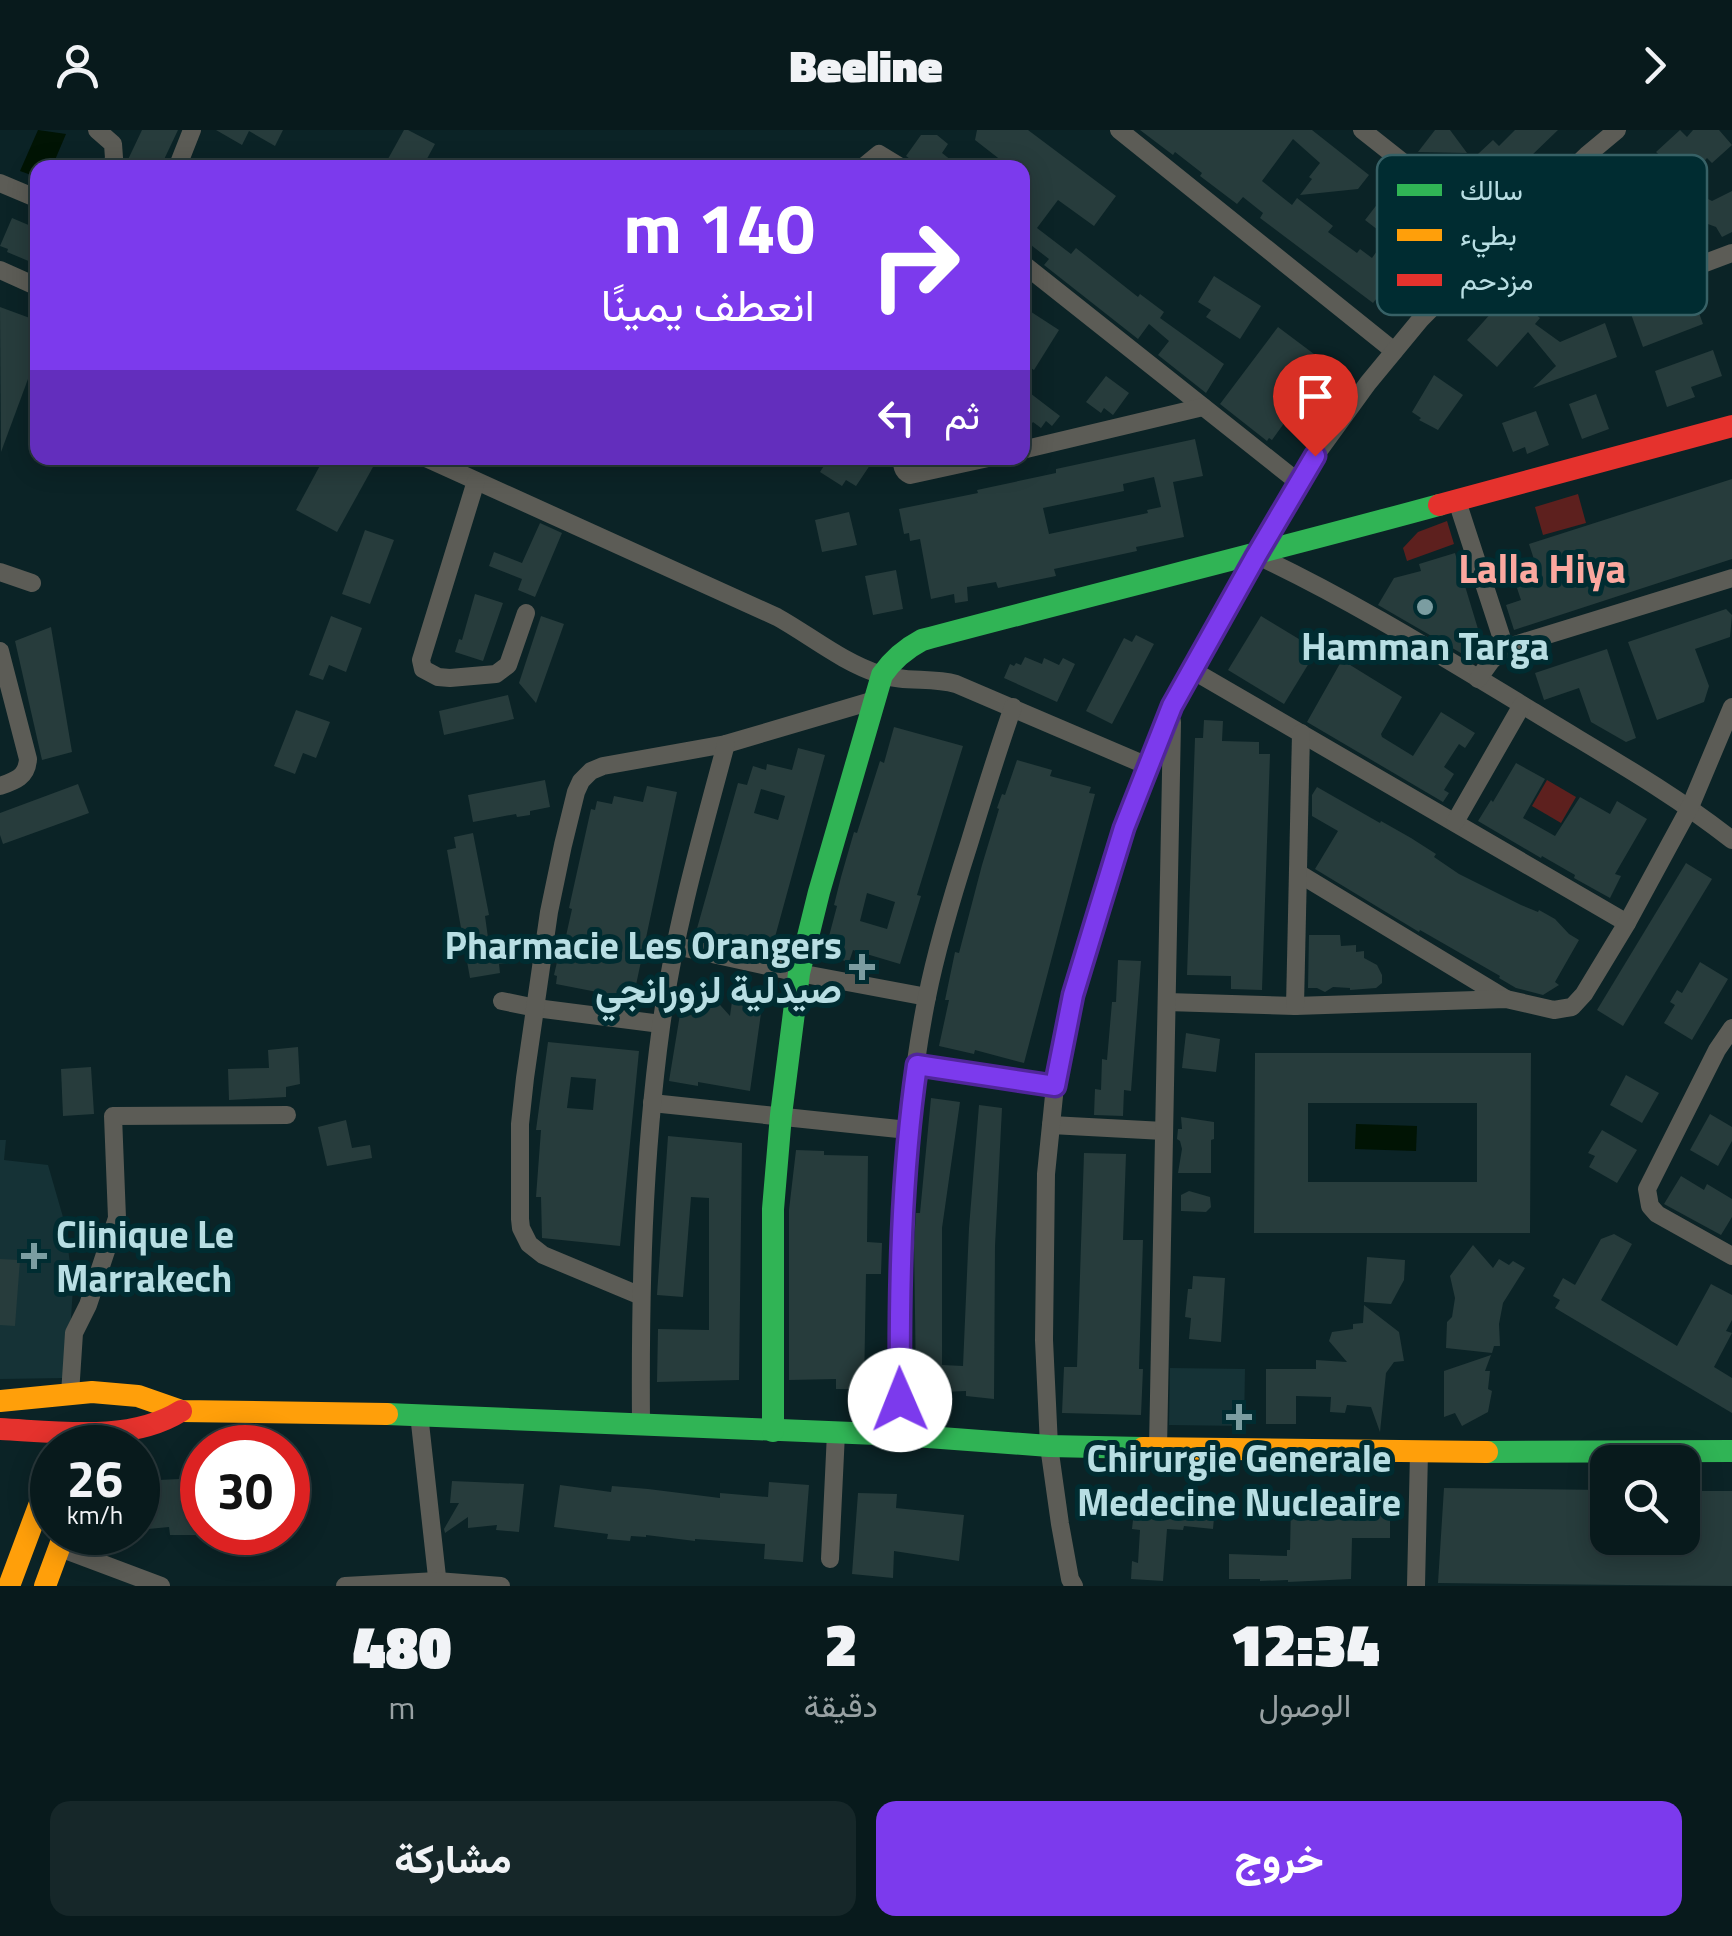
<!DOCTYPE html>
<html lang="ar">
<head>
<meta charset="utf-8">
<style>
  :root { --surface:#081a1c; --page:#162729; --text:#f1f3f6; --muted:#98a1a3; --line:#29383b; --accent:#7c3aed }
  body { margin:0; font-family:"Titillium Web",Vazirmatn,sans-serif; background:var(--page); color:var(--text); direction:rtl; height:100vh; display:flex; flex-direction:column; font-size:38px; white-space:nowrap }
  * { box-sizing:border-box; margin:0 }
  p { font-size:32px; color:var(--muted) }
  .icon { flex:none; width:55px; height:55px; fill:none; stroke:currentColor; stroke-width:2; stroke-linecap:round; stroke-linejoin:round }
  .map { position:relative; height:1456px; overflow:hidden; direction:ltr }
  .sheet { display:flex; flex-direction:column; background:var(--surface); flex:1 }
  .sheet>* { flex:none }
  .hud { position:absolute; left:30px; top:30px; width:1000px; height:305px; border-radius:20px; box-shadow:0 5px 25px #0003,0 0 0 2px var(--line); direction:rtl; background:#7c3aed; color:#fff; overflow:hidden }
  .buttons { position:absolute; left:1590px; top:1315px; display:grid; gap:20px }
  .buttons a { display:grid; place-items:center; width:110px; height:110px; border-radius:20px; background:var(--surface); box-shadow:0 5px 25px #0003,0 0 0 2px var(--line); font-size:50px }
  .speed { position:absolute; left:30px; top:1295px; display:flex; gap:20px; font-size:50px; font-weight:700; text-align:center }
  .speed>* { display:grid; place-content:center; width:130px; height:130px; border-radius:50%; background:var(--surface); box-shadow:0 5px 25px #0003,0 0 0 2px var(--line); line-height:1 }
  .speed small { font-size:25px; font-weight:400 }
  .speed .limit { border:15px solid #d22; background:#fff; color:#111 }
  .pin { position:absolute; display:grid; place-items:center; width:85px; height:85px; color:#fff; margin:-102px -42px; border-radius:50% 50% 50% 0; rotate:-45deg; box-shadow:0 0 10px #0007 }
  .pin .icon { rotate:45deg }
  .me { position:absolute; width:110px; margin:-55px; rotate:359deg; stroke-linejoin:round; filter:drop-shadow(0 0 8px #0008) }
  .turn { display:flex; align-items:center; gap:35px; height:210px; padding:0 50px; font-size:45px }
  .turn .icon { width:130px; height:130px; stroke-width:2.5 }
  .turn b { display:block; font-size:70px; line-height:85px }
  .then { display:flex; align-items:center; height:95px; padding:0 50px; background:#0003; gap:20px; font-size:38px }
  .eta { display:flex; justify-content:space-evenly; align-items:center; height:170px; text-align:center }
  .eta b { font-size:60px; font-weight:800; line-height:70px }
  .action { display:flex; gap:20px; margin-top:auto; padding:20px 50px }
  .action a { flex:1; height:115px; border-radius:20px; background:var(--accent); color:#fff; font-size:40px; font-weight:800; line-height:115px; text-align:center }
  .action a+a { background:var(--page); color:var(--text) }
  header { display:flex; justify-content:space-between; align-items:center; height:130px; padding:0 50px; background:var(--surface); font-size:45px; font-weight:800 }
  .map>svg:first-child { display:block }
  .built { fill:#153236 }
  .green { fill:#5d201e }
  .water { fill:#011404 }
  .building { fill:#273c3c; fill-rule:evenodd }
  .lines { fill:none; stroke-linecap:round; stroke-linejoin:round }
  .street { stroke:#5c5c56; stroke-width:18 }
  .fast { stroke:#30b455; stroke-width:22 }
  .slow { stroke:#ff9f0a; stroke-width:22 }
  .jam { stroke:#e5322d; stroke-width:22 }
  .route-casing { stroke:#51269a; stroke-width:25 }
  .route { stroke:#7c3aed; stroke-width:18 }
  .poi-dot { fill:#7b9da1; stroke:#002c31; stroke-width:4 }
  .labels { text-anchor:middle; dominant-baseline:central; stroke-width:10; stroke-linejoin:round; paint-order:stroke }
  .poi-label { font-size:38px; font-weight:bold; fill:#b8dee3; stroke:#002c31 }
  .neighbourhood-label { font-size:40px; font-weight:bold; fill:#fba89f; stroke:#002c31 }
  .key { fill:#002c31; stroke:#376166; stroke-width:2.5 }
  .key-label { font-size:28px; fill:#b8dee3 }
</style>
</head>
<body>
<header><svg class="icon" aria-label="forward" viewBox="0 0 24 24"><path d="M9 5l7 7-7 7"/></svg>Beeline<svg class="icon" aria-label="person" viewBox="0 0 24 24"><circle cx="12" cy="8" r="4"/><path d="M4 21q1-7 8-7t8 7"/></svg></header>
<div class="map">
<svg width="1732" height="1456" viewBox="0 0 1732 1456">
  <rect width="100%" height="100%" fill="#0b2326"/>
  <g class="built">
    <polygon points="0,1010 6,1010 4,1030 48,1035 65,1094 73,1158 67,1248 0,1249"/>
    <polygon points="1170,1238 1245,1239 1244,1296 1169,1295"/>
  </g>
  <g class="green">
    <polygon points="1578,364 1586,393 1543,405 1535,377"/>
    <polygon points="1447,391 1454,414 1407,431 1403,418 1418,402"/>
    <polygon points="1547,650 1576,667 1561,693 1532,676"/>
  </g>
  <g class="water">
    <polygon points="38,0 66,4 52,37 38,38 37,47 20,41"/>
    <polygon points="1356,994 1417,996 1416,1021 1355,1019"/>
  </g>
  <g class="building">
    <polygon points="142,0 178,0 160,38 124,38"/>
    <polygon points="216,0 283,0 275,16 249,1 242,15"/>
    <polygon points="404,0 408,0 435,14 422,38 383,38"/>
    <polygon points="977,0 1028,0 1116,66 1094,96 1058,70 1037,98 1071,124 1076,118 1138,167 1140,164 1164,182 1160,188 1224,234 1206,263 1158,225 1169,211 1149,194 1138,209 1044,135 1049,129 1027,112 1022,118 1022,38 1011,38 975,10"/>
    <polygon points="1140,0 1312,0 1369,45 1358,59 1300,65 1312,49 1309,47 1320,33 1293,9 1262,51 1292,75 1297,68 1333,96 1328,102 1357,123 1360,119 1372,128 1387,107 1365,90 1389,59 1438,97 1394,157 1389,153 1373,173 1260,88 1263,83 1243,67 1237,74 1200,46 1202,43 1175,22 1173,25"/>
    <polygon points="1435,0 1450,0 1467,23 1418,22"/>
    <polygon points="1515,0 1558,0 1479,76 1450,50 1493,10 1499,16"/>
    <polygon points="1680,0 1687,7 1693,0 1719,0 1732,15 1712,33 1707,28 1687,50 1656,22"/>
    <polygon points="921,5 937,5 948,14 942,23 961,38 923,38 906,26"/>
    <polygon points="1732,61 1732,102 1722,107 1716,97 1697,90 1708,69 1712,71"/>
    <polygon points="12,88 38,99 38,135 7,122 8,119 0,116"/>
    <polygon points="1214,146 1261,176 1240,209 1206,187 1211,180 1198,172"/>
    <polygon points="1691,161 1703,194 1643,217 1631,184"/>
    <polygon points="1510,162 1540,188 1535,194 1560,212 1605,193 1617,227 1533,258 1556,236 1528,202 1497,237 1467,210"/>
    <polygon points="1022,176 1059,200 1034,240 1022,233"/>
    <polygon points="0,177 38,191 38,222 1,322"/>
    <polygon points="1278,197 1330,236 1308,266 1305,264 1272,310 1269,308 1267,311 1220,274"/>
    <polygon points="1713,220 1722,246 1691,257 1695,267 1667,277 1655,241"/>
    <polygon points="1434,245 1463,265 1438,300 1419,290 1421,288 1412,282"/>
    <polygon points="1106,246 1129,263 1113,285 1104,278 1101,283 1086,272"/>
    <polygon points="1026,260 1060,286 1052,296 1046,291 1041,298 1033,292 1022,306 1022,280 1027,275 1022,271 1022,264"/>
    <polygon points="1596,264 1609,299 1582,309 1569,274"/>
    <polygon points="1536,281 1549,315 1527,324 1525,317 1513,322 1502,293"/>
    <path d="M1195 309 1203 346 1173 352 1184 407 1136 417 1137 421 1054 439 1056 446 998 458 996 452 967 457 968 471 955 473 954 464 931 469 920 409 910 411 909 403 904 404 899 379 978 363 977 360 1056 343V339ZM1154 347 1161 377 1147 380 1148 383 1049 404 1043 378 1124 361 1123 354Z"/>
    <polygon points="324,328 356,328 373,337 337,402 296,380"/>
    <polygon points="829,328 859,328 870,335 856,356 846,350 842,356 820,342"/>
    <polygon points="1732,349 1732,429 1514,500 1506,475 1521,470 1515,452 1539,445 1529,414"/>
    <polygon points="849,382 857,415 822,422 815,390"/>
    <polygon points="540,393 562,403 535,467 518,460 522,449 489,436 494,422 522,433"/>
    <polygon points="365,400 394,410 370,474 342,464"/>
    <polygon points="1455,423 1478,499 1476,500 1482,521 1466,526 1378,475 1394,448 1421,441 1419,434"/>
    <polygon points="896,440 903,479 873,485 865,446"/>
    <polygon points="475,464 503,473 483,531 455,522 459,509 462,510"/>
    <polygon points="1726,479 1732,485 1730,507 1695,519 1709,556 1704,572 1657,590 1628,512"/>
    <polygon points="331,486 362,498 346,542 329,535 323,550 309,545"/>
    <polygon points="541,486 564,494 536,573 519,553"/>
    <polygon points="1261,486 1317,520 1284,574 1228,540"/>
    <polygon points="51,497 72,622 42,630 15,511"/>
    <polygon points="1136,505 1154,514 1112,594 1086,581 1124,508 1132,512"/>
    <polygon points="1607,519 1636,608 1626,612 1591,592 1579,558 1544,570 1535,543"/>
    <polygon points="1025,527 1042,534 1044,528 1059,535 1063,528 1075,534 1057,572 1004,548 1010,534 1014,536 1016,533 1021,535"/>
    <polygon points="1342,530 1402,567 1381,604 1382,607 1413,626 1441,582 1475,603 1465,618 1459,614 1444,637 1454,644 1444,660 1449,663 1443,672 1307,592"/>
    <polygon points="508,565 514,589 444,605 439,581"/>
    <polygon points="296,580 330,592 316,628 303,623 295,644 274,636"/>
    <polygon points="1204,590 1223,591 1222,611 1259,612 1259,624 1270,624 1262,860 1231,859 1231,846 1187,845 1195,608 1203,608"/>
    <path d="M894 597 963 616 917 765 921 766 900 834 853 820 849 832 824 825 837 776 834 775 841 747 854 702 857 703 880 631 884 633ZM867 763 895 772 887 799 860 791Z"/>
    <path d="M798 618 825 625 772 818 722 805 721 809 696 802 738 653 747 655 753 636 766 640 767 634 792 640ZM761 659 785 666 778 690 754 683Z"/>
    <polygon points="1017,630 1052,640 1050,646 1091,657 1089,663 1095,664 1024,933 975,920 974,924 939,916 949,870 945,870 955,822 959,823 982,735 999,679 997,678 1002,664 1005,665"/>
    <polygon points="1516,633 1545,649 1523,688 1555,706 1580,667 1610,684 1617,671 1647,689 1615,744 1621,746 1610,768 1574,748 1575,745 1542,726 1541,728 1478,691 1491,670 1493,672"/>
    <polygon points="545,650 550,677 530,681 530,685 517,687 516,684 473,692 468,665"/>
    <polygon points="78,654 89,683 3,714 0,705 0,683"/>
    <polygon points="647,656 677,662 633,869 556,854 557,846 554,845 557,832 560,833 572,779 569,778 591,679 595,680 597,671 612,674 614,666 643,672"/>
    <polygon points="1317,657 1380,693 1381,691 1411,708 1436,724 1434,727 1459,744 1521,775 1538,782 1539,780 1555,789 1569,804 1579,810 1555,852 1559,855 1543,865 1516,858 1499,848 1500,846 1420,800 1419,802 1315,739 1338,701 1312,686 1312,665"/>
    <polygon points="473,703 489,785 485,786 490,822 506,819 509,833 499,834 500,843 470,848 447,720 456,718 454,707"/>
    <polygon points="1686,733 1712,749 1623,896 1597,880"/>
    <polygon points="1309,805 1340,805 1341,816 1356,815 1356,822 1364,821 1364,828 1377,835 1382,845 1382,853 1376,858 1350,860 1350,858 1333,857 1325,862 1317,858 1308,858"/>
    <polygon points="1118,830 1141,831 1131,961 1124,960 1123,986 1094,985 1095,959 1101,960 1102,929 1107,930 1112,872 1116,872"/>
    <polygon points="1700,832 1728,849 1692,910 1664,893 1675,875 1670,872 1677,860 1682,863"/>
    <polygon points="703,856 730,886 733,864 763,869 750,961 698,952 698,956 669,951 683,866 692,868"/>
    <polygon points="1186,903 1220,909 1216,942 1182,938"/>
    <path d="M548 912 639 921 620 1116 542 1108 541 1067H536L541 1000H536ZM571 947 596 949 593 980 567 978Z"/>
    <polygon points="298,917 300,954 286,957 286,967 229,970 228,939 269,938 268,920"/>
    <path d="M1255 923H1531L1530 1103H1254ZM1308 973H1477V1052H1308Z"/>
    <polygon points="91,937 94,984 63,986 61,939"/>
    <polygon points="1626,945 1659,963 1642,993 1610,975"/>
    <polygon points="931,968 960,972 942,1098 942,1235 963,1236 969,1098 979,975 1002,978 995,1116 994,1269 966,1266 966,1261 918,1263 918,1254 916,1254 914,1113 916,1083 920,1083"/>
    <polygon points="1710,984 1732,997 1732,1011 1718,1036 1690,1020"/>
    <polygon points="1181,987 1214,992 1214,1009 1211,1010 1211,1043 1178,1043 1182,1019 1180,1011 1177,1009 1178,999 1182,999"/>
    <polygon points="346,990 352,1018 370,1015 372,1028 327,1036 318,997"/>
    <polygon points="1602,1000 1637,1020 1617,1053 1589,1037 1595,1026 1588,1023"/>
    <polygon points="668,1006 742,1013 739,1250 657,1252 658,1199 709,1200 709,1068 691,1067 683,1167 657,1165"/>
    <polygon points="796,1020 824,1021 824,1025 868,1026 867,1112 882,1113 881,1144 866,1144 864,1259 836,1259 836,1249 789,1250 789,1080"/>
    <polygon points="1084,1023 1126,1024 1123,1110 1143,1110 1139,1239 1143,1239 1141,1285 1062,1283 1064,1237 1077,1237"/>
    <polygon points="1681,1046 1704,1060 1707,1054 1732,1069 1732,1087 1721,1105 1664,1074"/>
    <polygon points="1189,1061 1210,1067 1211,1077 1206,1082 1181,1081 1181,1065"/>
    <polygon points="1614,1104 1632,1114 1601,1170 1677,1216 1711,1154 1732,1165 1732,1190 1726,1201 1732,1203 1714,1237 1732,1248 1732,1283 1555,1178 1560,1170 1553,1166 1563,1148 1575,1155 1601,1109"/>
    <polygon points="1473,1115 1493,1138 1499,1129 1509,1135 1513,1131 1525,1138 1503,1173 1499,1194 1500,1216 1494,1216 1492,1223 1446,1218 1447,1192 1452,1187 1455,1168 1450,1146"/>
    <polygon points="1367,1127 1405,1130 1404,1150 1391,1174 1364,1172"/>
    <polygon points="0,1129 20,1130 15,1196 0,1195"/>
    <polygon points="1193,1146 1225,1148 1221,1212 1189,1209 1191,1188 1185,1187 1188,1159 1192,1159"/>
    <polygon points="1364,1175 1399,1202 1404,1231 1394,1232 1386,1243 1380,1302 1371,1277 1347,1275 1345,1283 1330,1282 1331,1267 1296,1266 1296,1294 1266,1294 1266,1239 1316,1239 1316,1230 1347,1232 1329,1211 1332,1202 1353,1199 1353,1194 1363,1193"/>
    <polygon points="1491,1225 1485,1241 1490,1241 1488,1259 1492,1261 1488,1282 1462,1296 1455,1283 1444,1287 1444,1241"/>
    <polygon points="200,1348 202,1405 170,1405 169,1397 138,1400 138,1351"/>
    <polygon points="452,1351 524,1354 519,1402 496,1400 497,1395 468,1398 468,1387 445,1403 444,1399 459,1373 450,1373"/>
    <polygon points="769,1352 809,1355 803,1432 764,1429 765,1414 695,1409 695,1411 646,1405 646,1407 631,1406 630,1411 607,1409 608,1404 554,1397 560,1355 611,1362 612,1356 648,1359 720,1368 720,1363 768,1367"/>
    <polygon points="1444,1358 1608,1360 1608,1411 1682,1412 1682,1361 1732,1361 1732,1456 1438,1453"/>
    <polygon points="858,1363 897,1364 896,1378 964,1385 959,1431 894,1421 893,1448 852,1444"/>
    <polygon points="1148,1367 1174,1371 1175,1367 1194,1368 1194,1372 1219,1374 1217,1389 1214,1388 1213,1399 1184,1396 1183,1400 1167,1399 1163,1451 1131,1449 1132,1431 1138,1433 1140,1400 1132,1399 1135,1372 1148,1374"/>
    <polygon points="1380,1372 1380,1378 1390,1378 1390,1408 1352,1408 1351,1449 1288,1452 1288,1450 1260,1451 1260,1449 1229,1449 1229,1424 1287,1426 1287,1420 1290,1420 1291,1375 1359,1376 1359,1373"/>
  </g>
  <g class="lines">
    <g class="street">
      <polyline points="97,0 113,14 114,28 111,38"/>
      <polyline points="1119,0 1394,221"/>
      <polyline points="1362,0 1500,109 1585,171 1609,169 1732,123"/>
      <polyline points="177,38 192,0"/>
      <polyline points="862,38 879,24 902,38"/>
      <polyline points="0,53 38,69"/>
      <polyline points="1022,133 1298,352"/>
      <polyline points="0,140 38,157"/>
      <polyline points="1022,320 1203,277"/>
      <path d="M426 328 777 487C811 506 842 532 879 544 904 553 931 547 956 554L1150 637"/>
      <path d="M904 328C901 335 902 341 910 345L988 328"/>
      <polyline points="476,351 421,530 423,539 438,547 450,548 496,544 508,535 526,483"/>
      <polyline points="1457,371 1505,518"/>
      <path d="M1256 425C1352 470 1443 527 1534 582 1601 623 1670 661 1732 710"/>
      <polyline points="0,442 32,453"/>
      <path d="M0 521 28 629C27 647 15 651 0 656"/>
      <polyline points="1192,540 1627,793"/>
      <polyline points="1478,549 1491,531 1505,518 1732,448"/>
      <polyline points="1455,692 1522,575"/>
      <polyline points="1298,743 1506,869"/>
      <polyline points="676,816 799,843 927,867"/>
      <polyline points="502,871 536,878 661,894"/>
      <polyline points="1167,872 1295,876 1506,869 1554,880 1572,877 1584,864 1627,793 1690,677 1732,577"/>
      <polyline points="1295,876 1301,603"/>
      <polyline points="1732,898 1717,920 1647,1059 1650,1076 1657,1084 1732,1126"/>
      <polyline points="917,935 1055,956"/>
      <polyline points="652,973 908,1000"/>
      <polyline points="1051,995 1164,1001"/>
      <polyline points="641,1166 543,1125 529,1114 521,1098 520,1089 520,994 525,948 549,782 563,715 576,662 581,651 591,641 603,636 726,614 875,570"/>
      <polyline points="70,1264 74,1203 88,1175 117,1088 113,986 287,985"/>
      <polyline points="419,1284 438,1456"/>
      <path d="M641 1295C640 1162 643 1029 661 897 674 802 701 707 726 614"/>
      <path d="M901 1305C899 1159 898 1011 927 867 937 816 953 764 969 714 983 668 997 622 1013 577"/>
      <polyline points="1158,1318 1172,592"/>
      <polyline points="60,1418 161,1456"/>
      <polyline points="830,1429 836,1303"/>
      <polyline points="345,1456 437,1451 501,1456"/>
      <polyline points="1074,1456 1070,1449 1060,1394 1049,1316 1044,1210 1046,1044 1055,956 1073,865 1125,698 1172,576 1256,425 1315,326 1368,253 1420,190 1500,109 1587,25 1617,0"/>
      <polyline points="1416,1456 1419,1322"/>
    </g>
    <g class="fast">
      <polyline points="387,1284 901,1305 1049,1316 1143,1318"/>
      <path d="M773 1301V1079L781 985 799 843 819 762 882 545C893 529 905 519 922 510 1094 464 1267 422 1439 375"/>
      <polyline points="1487,1322 1732,1321"/>
    </g>
    <g class="slow">
      <polyline points="0,1271 92,1262 138,1266 181,1281 387,1284"/>
      <polyline points="1143,1318 1487,1322"/>
      <polyline points="9,1456 52,1341"/>
      <polyline points="45,1456 65,1402"/>
    </g>
    <g class="jam">
      <polyline points="1439,375 1732,296"/>
      <path d="M0 1299C58 1302 130 1313 181 1281"/>
    </g>
  </g>
  <g class="lines">
    <g class="route-casing">
      <path id="route" d="M900 1270C899 1158 901 1046 917 935L1055 956 1073 865 1100 776 1124 698 1172 576 1256 426 1315 326"/>
    </g>
    <use href="#route" class="route"/>
  </g>
  <g class="poi-dot">
    <circle cx="1425" cy="477" r="10"/>
    <path d="M857 822h10v10h10v10h-10v10h-10v-10h-10v-10h10z"/>
    <path d="M29 1111h10v10h10v10h-10v10h-10v-10h-10v-10h10z"/>
    <path d="M1234 1272h10v10h10v10h-10v10h-10v-10h-10v-10h10z"/>
  </g>
  <g class="labels">
    <g class="poi-label">
      <text x="1425" y="516">Hamman Targa</text>
      <text x="842" y="815" text-anchor="end">Pharmacie Les Orangers<tspan x="842" dy="44">صيدلية لزورانجي</tspan></text>
      <text x="56" y="1104" text-anchor="start">Clinique Le<tspan x="56" dy="44">Marrakech</tspan></text>
      <text x="1239" y="1328">Chirurgie Generale<tspan x="1239" dy="44">Medecine Nucleaire</tspan></text>
    </g>
    <g class="neighbourhood-label">
      <text x="1542" y="438">Lalla Hiya</text>
    </g>
  </g>
  <rect x="1377" y="25" width="330" height="160" rx="15" class="key"/>
  <rect x="1397" y="54" width="45" height="12" fill="#30b455"/>
  <rect x="1397" y="99" width="45" height="12" fill="#ff9f0a"/>
  <rect x="1397" y="144" width="45" height="12" fill="#e5322d"/>
  <g class="key-label">
    <text x="1460" y="70">سالك</text>
    <text x="1460" y="115">بطيء</text>
    <text x="1460" y="160">مزدحم</text>
  </g>
</svg>
<div class="buttons">
<a><svg class="icon" aria-label="search" viewBox="0 0 24 24"><circle cx="10" cy="10" r="6"/><path d="M15 15l6 6"/></svg></a>
</div>
<div class="speed"><div>26<small>km/h</small></div><div class="limit">30</div></div>
<div class="pin" style="left:1315px;top:326px;background:#d93025"><svg class="icon" aria-label="arrive" viewBox="0 0 24 24"><path d="M6 21V4h12l-3 4 3 4H6"/></svg></div>
<svg class="me" style="left:900px;top:1270px" viewBox="-20 -20 40 40"><circle r="19" fill="#fff"/><path d="M0-13L10 11 0 6-10 11z" fill="#7c3aed"/></svg>
<div class="hud">
<div class="turn"><svg class="icon" aria-label="right" viewBox="0 0 24 24"><path d="M7 20v-9h11M14 6l5 5-5 5"/></svg><div><b>140 m</b>انعطف يمينًا</div></div>
<div class="then">ثم<svg class="icon" aria-label="left" viewBox="0 0 24 24"><path d="M17 20v-9H6M10 6l-5 5 5 5"/></svg></div>
</div>
</div>
<section class="sheet">
<div class="eta">
<div><b>12:34</b><p>الوصول</p></div>
<div><b>2</b><p>دقيقة</p></div>
<div><b>480</b><p>m</p></div>
</div>
<div class="action"><a>خروج</a><a>مشاركة</a></div>
</section>
</body>
</html>
